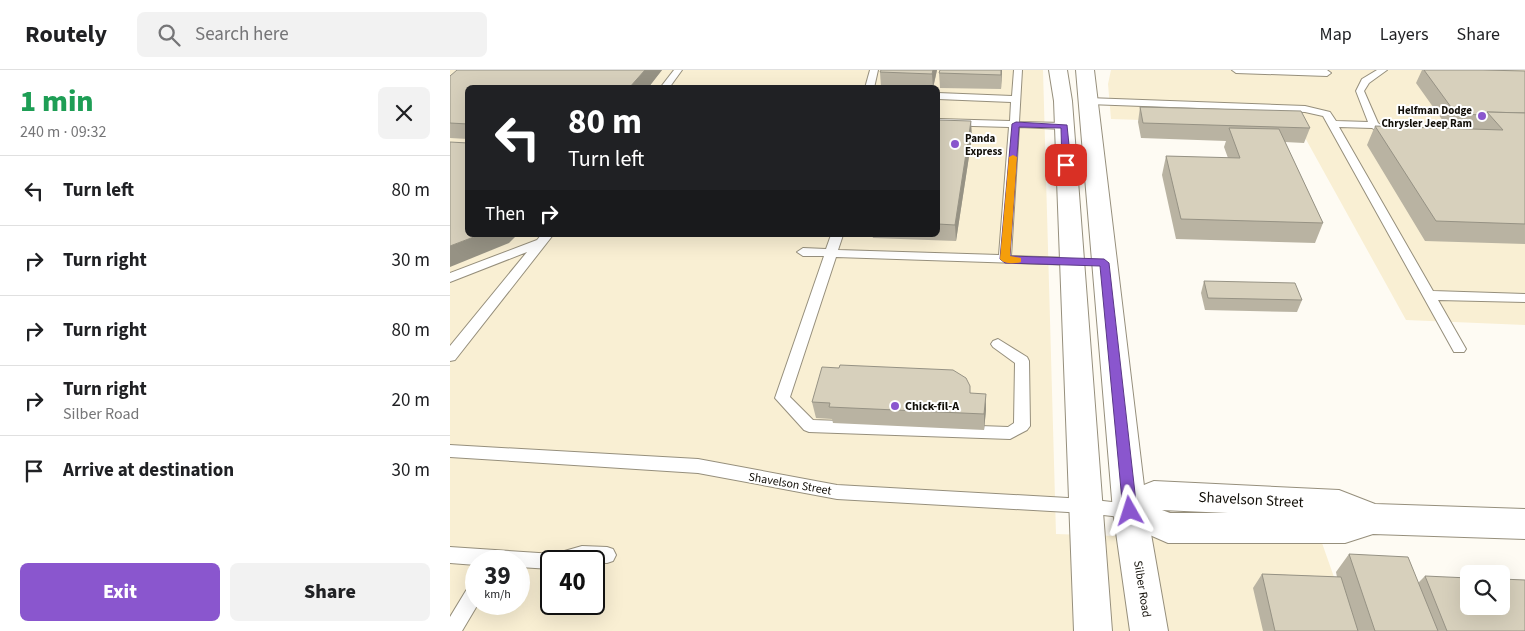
<!DOCTYPE html>
<html lang="en">
<head>
<meta charset="utf-8">
<style>
  :root { --surface:#fff; --page:#f2f2f2; --text:#202124; --muted:#757577; --line:#e0e0e0; --accent:#8a56ce }
  body { margin:0; font-family:"Source Sans 3",sans-serif; background:var(--page); color:var(--text); height:100vh; display:flex; flex-direction:column; font-size:19px; white-space:nowrap }
  * { box-sizing:border-box; margin:0 }
  p { font-size:16px; color:var(--muted) }
  .icon { flex:none; width:28px; height:28px; fill:none; stroke:currentColor; stroke-width:2; stroke-linecap:round; stroke-linejoin:round }
  .map { position:relative; flex:1; overflow:hidden }
  .details { display:flex; flex-direction:column; background:var(--surface); width:450px }
  .details>* { flex:none }
  .banner { position:absolute; left:15px; top:15px; width:475px; height:152px; border-radius:8px; box-shadow:0 5px 20px #0002; background:#202124; color:#fff; overflow:hidden }
  .tools { position:absolute; left:1010px; top:495px; display:grid; gap:10px }
  .tools a { display:grid; place-items:center; width:50px; height:50px; border-radius:8px; background:var(--surface); box-shadow:0 5px 20px #0002; font-size:25px }
  .speed { position:absolute; left:15px; top:480px; display:flex; gap:10px; font-size:25px; font-weight:700; text-align:center }
  .speed>* { display:grid; place-content:center; width:65px; height:65px; border-radius:50%; background:var(--surface); box-shadow:0 5px 20px #0002; line-height:1 }
  .speed small { font-size:12px; font-weight:400 }
  .speed .limit { border:2px solid #111; border-radius:8px; background:#fff; color:#111 }
  .pin { position:absolute; display:grid; place-items:center; width:42px; height:42px; color:#fff; margin:-21px; border-radius:10px; box-shadow:0 2px 8px #0006 }
  .me { position:absolute; width:55px; margin:-28px; rotate:354deg; stroke-linejoin:round; filter:drop-shadow(0 0 4px #0008) }
  .turn { display:flex; align-items:center; gap:18px; height:105px; padding:0 20px; font-size:22px }
  .turn .icon { width:65px; height:65px; stroke-width:2.5 }
  .turn b { display:block; font-size:35px; line-height:42px }
  .then { display:flex; align-items:center; height:48px; padding:0 20px; background:#0003; gap:10px; font-size:19px }
  .round { display:grid; place-items:center; flex:none; width:52px; height:52px; border-radius:8px; background:var(--page) }
  .summary { display:flex; align-items:center; justify-content:space-between; height:85px; padding:0 20px }
  h1 { font-size:30px; font-weight:800; line-height:38px; color:#1e9e55 }
  .primary-button { display:flex; gap:10px; margin-top:auto; padding:10px 20px }
  .primary-button a { flex:1; height:58px; border-radius:8px; background:var(--accent); color:#fff; font-size:20px; font-weight:800; line-height:58px; text-align:center }
  .primary-button a+a { background:var(--page); color:var(--text) }
  ul { padding:0; list-style:none }
  li { display:flex; align-items:center; gap:15px; height:70px; padding:0 20px; border-top:1px solid var(--line) }
  li div { flex:1 }
  li b { display:block; font-size:19px }
  li em { font-style:normal }
  header { display:flex; align-items:center; gap:30px; box-sizing:border-box; height:70px; padding:0 25px; background:var(--surface); border-bottom:1px solid var(--line) }
  header strong { font-size:24px }
  nav { display:flex; gap:28px; margin-inline-start:auto; font-size:18px }
  .search { width:350px; height:45px; background:var(--page); display:flex; align-items:center; gap:12px; box-sizing:border-box; padding:0 18px; border-radius:8px; color:var(--muted); font-size:19px }
  main { display:flex; flex:1; min-height:0 }
  .map>svg:first-child { display:block }
  .built { fill:#f9efd3; fill-rule:evenodd }
  .lines { fill:none; stroke-linecap:round; stroke-linejoin:round }
  .service-casing { stroke:#968f7c; stroke-width:2 }
  .minor-casing { stroke:#968f7c; stroke-width:2 }
  .tertiary-casing { stroke:#968f7c; stroke-width:2 }
  .service { fill:#fff; fill-rule:evenodd }
  .minor { fill:#fff; fill-rule:evenodd }
  .tertiary { fill:#fff; fill-rule:evenodd }
  .wall { fill:#b9b3a2 }
  .shaded-wall { fill:#969284 }
  .building { fill:#d7d0bc; stroke:#969284 }
  .route { fill:#8a56ce; stroke:#5a3886 }
  .slow { fill:#f59e0b }
  .poi-dot { fill:#8a56ce; stroke:#fff; stroke-width:2 }
  .labels { text-anchor:middle; dominant-baseline:central; stroke-width:4; stroke-linejoin:round; paint-order:stroke }
  .far-poi-label { font-size:11px; font-weight:bold; fill:#110e07; stroke:#fff; text-anchor:end }
  .poi-label { font-size:12px; font-weight:bold; fill:#110e07; stroke:#fff; text-anchor:start }
  .street-label { font-size:12px; fill:#110e07; stroke:#fff }
  .near-street-label { font-size:15px; fill:#110e07; stroke:#fff }
</style>
</head>
<body>
<header>
<strong>Routely</strong>
<div class="search"><svg class="icon" aria-label="search" viewBox="0 0 24 24"><circle cx="10" cy="10" r="6"/><path d="M15 15l6 6"/></svg>Search here</div>
<nav><a>Map</a><a>Layers</a><a>Share</a></nav>
</header>
<main>
<section class="details">
<div class="summary"><div><h1>1 min</h1><p>240 m · 09:32</p></div><a class="round"><svg class="icon" aria-label="close" viewBox="0 0 24 24"><path d="M6 6l12 12M18 6L6 18"/></svg></a></div>
<ul>
<li><svg class="icon" aria-label="left" viewBox="0 0 24 24"><path d="M17 20v-9H6M10 6l-5 5 5 5"/></svg><div><b>Turn left</b></div><em>80 m</em></li>
<li><svg class="icon" aria-label="right" viewBox="0 0 24 24"><path d="M7 20v-9h11M14 6l5 5-5 5"/></svg><div><b>Turn right</b></div><em>30 m</em></li>
<li><svg class="icon" aria-label="right" viewBox="0 0 24 24"><path d="M7 20v-9h11M14 6l5 5-5 5"/></svg><div><b>Turn right</b></div><em>80 m</em></li>
<li><svg class="icon" aria-label="right" viewBox="0 0 24 24"><path d="M7 20v-9h11M14 6l5 5-5 5"/></svg><div><b>Turn right</b><p>Silber Road</p></div><em>20 m</em></li>
<li><svg class="icon" aria-label="arrive" viewBox="0 0 24 24"><path d="M6 21V4h12l-3 4 3 4H6"/></svg><div><b>Arrive at destination</b></div><em>30 m</em></li>
</ul>
<div class="primary-button"><a>Exit</a><a>Share</a></div>
</section>
<div class="map">
<svg width="1075" height="561" viewBox="0 0 1075 561">
  <rect width="100%" height="100%" fill="#fefbf3"/>
  <g class="built">
    <path d="M0 0H593L606 464 872 473 903 561H0ZM18 18H488V165H18ZM26 491H69V534H26ZM101 491H144V534H101Z"/>
    <polygon points="661,0 1075,0 1075,255 956,250 848,55 661,49 658,14"/>
  </g>
  <g class="lines">
    <g class="service-casing">
      <g id="service">
        <polygon points="224,0 232,0 219,18 210,18"/>
        <polygon points="420,0 428,0 424,18 415,18"/>
        <polygon points="564,0 572,0 569,52 614,53 619,56 614,59 569,57 561,186 622,188 628,192 626,195 386,187 340,327 363,350 558,357 564,353 565,293 543,277 541,274 543,271 548,269 577,287 579,291 580,356 577,360 560,369 359,362 354,360 325,328 374,186 353,186 347,182 353,178 376,179 381,165 393,165 388,180 549,185 559,57 488,55 488,49 560,51 561,32 488,29 488,23 562,26"/>
        <polygon points="782,0 877,0 881,3 877,6 786,3"/>
        <polygon points="927,0 937,0 919,13 914,21 928,53 945,65 943,67 937,67 922,58 889,57 983,221 1075,224 1075,232 988,230 1016,279 1014,282 1004,282 873,46 855,42 638,34 633,31 638,28 855,36 880,42 886,51 918,52 906,21 912,9"/>
        <polygon points="91,165 103,165 5,290 0,291 0,276 77,182 0,212 0,203 87,170"/>
        <polygon points="0,375 248,389 387,415 635,429 680,434 686,436 688,441 686,446 680,448 635,443 387,429 248,403 0,387"/>
        <polygon points="132,476 157,477 163,479 166,485 163,491 157,493 101,491 101,499 69,497 69,491 26,491 26,495 0,493 0,477 104,484"/>
        <polygon points="26,511 26,534 28,534 12,561 0,561 0,547 20,514"/>
      </g>
    </g>
    <g class="minor-casing">
      <path id="minor" d="M704 411 889 420 925 434 1075 439V469L923 464 895 473H718L668 451 663 441C671 425 688 417 704 411ZM712 440 778 443H720Z"/>
    </g>
    <g class="tertiary-casing">
      <g id="tertiary">
        <polygon points="599,0 617,0 622,31 662,561 624,561 604,31"/>
        <polygon points="626,0 644,0 697,441 718,561 680,561 663,441"/>
      </g>
    </g>
    <use href="#service" class="service"/>
    <use href="#minor" class="minor"/>
    <use href="#tertiary" class="tertiary"/>
  </g>
  <g class="wall">
    <polygon points="8,0 212,0 198,18 18,18 18,69 0,68 0,6"/>
    <polygon points="487,0 483,18 431,17 430,2"/>
    <polygon points="552,0 551,19 490,18 489,3"/>
    <polygon points="972,0 1033,0 1075,1 1075,174 975,171 917,75 925,56 998,58 966,13"/>
    <polygon points="690,37 860,58 854,73 835,72 873,153 865,173 726,169 712,105 716,86 778,88 774,77 776,71 691,68 688,52"/>
    <polygon points="488,50 522,67 506,171 423,168 422,165 488,165"/>
    <polygon points="754,211 852,230 847,242 755,240 751,223"/>
    <polygon points="520,323 536,340 534,360 383,353 382,349 366,348 362,332"/>
    <polygon points="899,484 968,513 975,506 1075,561 813,561 803,518 812,504 887,507 886,502"/>
  </g>
  <g class="shaded-wall">
    <polygon points="195,0 212,0 198,18 179,18"/>
    <polygon points="483,0 487,0 483,18 482,4"/>
    <polygon points="551,0 552,0 551,19"/>
    <polygon points="521,51 522,67 506,171 505,155"/>
    <polygon points="29,165 67,165 59,173 0,197 0,176"/>
    <polygon points="536,324 536,340 534,360 534,344"/>
  </g>
  <g class="building">
    <polygon points="7,0 195,0 179,18 18,18 18,54 0,53 0,6"/>
    <polygon points="431,0 483,0 482,4 430,2"/>
    <polygon points="490,0 551,0 551,5 489,3"/>
    <polygon points="974,0 1033,0 1075,1 1075,43 1037,42 1035,45 1006,44"/>
    <polygon points="690,37 851,41 860,58 693,53"/>
    <polygon points="1037,42 1075,43 1075,154 986,151 925,56 1053,60"/>
    <polygon points="488,50 521,51 505,155 488,154"/>
    <polygon points="779,58 829,59 873,153 731,149 716,86 790,88"/>
    <polygon points="0,72 18,73 18,165 29,165 0,176"/>
    <polygon points="754,211 845,213 852,230 758,228"/>
    <polygon points="390,295 503,300 516,308 520,316 520,323 536,324 534,344 379,337 380,333 362,332 372,297 389,298"/>
    <polygon points="899,484 958,487 988,561 925,561"/>
    <polygon points="812,504 891,507 908,561 825,561"/>
    <polygon points="975,506 1019,508 1019,536 1051,536 1051,509 1075,510 1075,561 997,561"/>
  </g>
  <polygon class="route" points="566,52 617,55 621,95 616,98 612,95 611,58 569,57 560,186 654,189 659,193 687,441 685,446 680,447 675,446 673,441 650,196 555,193 550,189 562,54"/>
  <path class="slow" d="M563 85 567 87 560 186 571 188V192C565 194 554 194 550 189L559 87Z"/>
  <g class="poi-dot">
    <circle cx="1032" cy="46" r="5"/>
    <circle cx="505" cy="74" r="5"/>
    <circle cx="445" cy="336" r="5"/>
  </g>
  <g class="labels">
    <g class="far-poi-label">
      <text x="1022" y="40">Helfman Dodge<tspan x="1022" dy="13">Chrysler Jeep Ram</tspan></text>
      <text x="515" y="68" text-anchor="start">Panda<tspan x="515" dy="13">Express</tspan></text>
    </g>
    <g class="poi-label">
      <text x="455" y="336">Chick-fil-A</text>
    </g>
    <g class="street-label">
      <text transform="translate(340 414) rotate(10)">Shavelson Street</text>
      <text transform="translate(692 519) rotate(81)">Silber Road</text>
    </g>
    <g class="near-street-label">
      <text transform="translate(801 430) rotate(3)">Shavelson Street</text>
    </g>
  </g>
</svg>
<div class="tools">
<a><svg class="icon" aria-label="search" viewBox="0 0 24 24"><circle cx="10" cy="10" r="6"/><path d="M15 15l6 6"/></svg></a>
</div>
<div class="speed"><div>39<small>km/h</small></div><div class="limit">40</div></div>
<div class="pin" style="left:616px;top:95px;background:#d93025"><svg class="icon" aria-label="arrive" viewBox="0 0 24 24"><path d="M6 21V4h12l-3 4 3 4H6"/></svg></div>
<svg class="me" style="left:680px;top:441px" viewBox="-20 -20 40 40"><path d="M0-17L14 15 0 8-14 15z" fill="#8a56ce" stroke="#fff" stroke-width="4"/></svg>
<div class="banner">
<div class="turn"><svg class="icon" aria-label="left" viewBox="0 0 24 24"><path d="M17 20v-9H6M10 6l-5 5 5 5"/></svg><div><b>80 m</b>Turn left</div></div>
<div class="then">Then<svg class="icon" aria-label="right" viewBox="0 0 24 24"><path d="M7 20v-9h11M14 6l5 5-5 5"/></svg></div>
</div>
</div>
</main>
</body>
</html>
